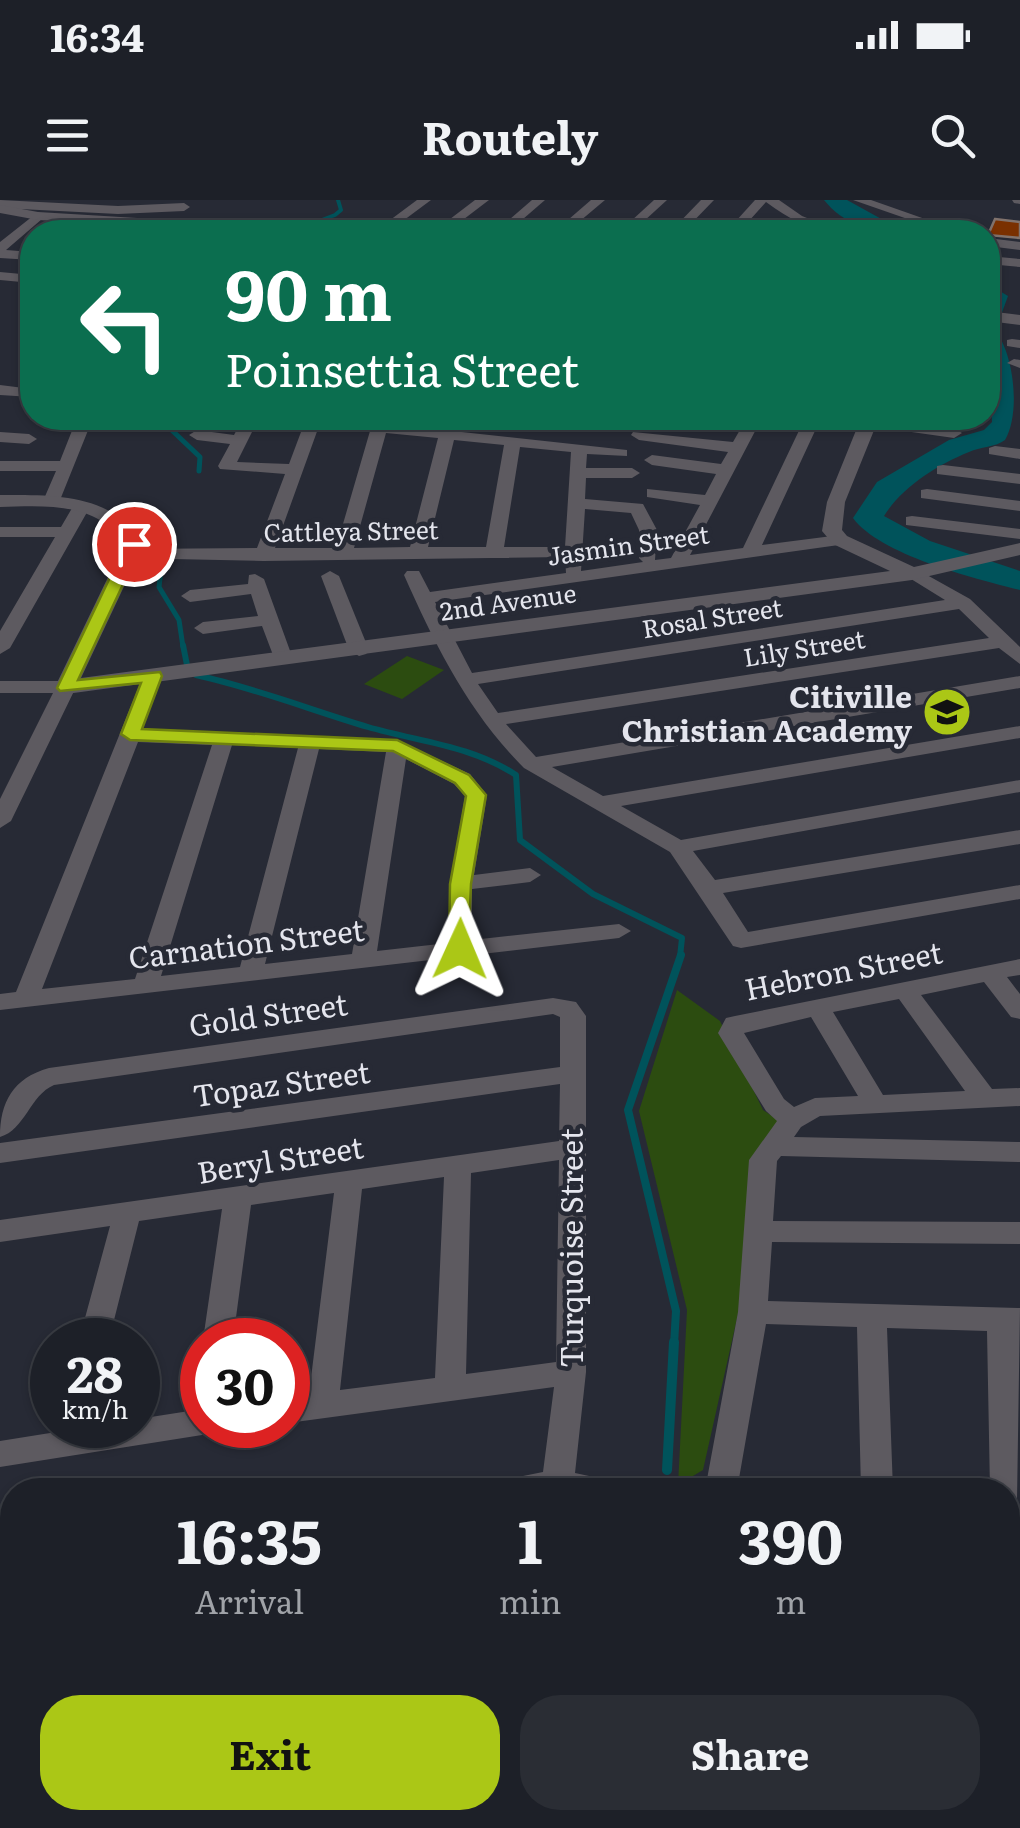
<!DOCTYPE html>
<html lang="en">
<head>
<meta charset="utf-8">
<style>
  :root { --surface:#1d2028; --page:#2a2d34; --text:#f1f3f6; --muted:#a0a3a8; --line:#3b3e45; --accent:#abc716 }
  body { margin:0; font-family:Literata,serif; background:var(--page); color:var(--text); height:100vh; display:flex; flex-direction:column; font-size:38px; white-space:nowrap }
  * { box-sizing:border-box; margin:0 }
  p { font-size:32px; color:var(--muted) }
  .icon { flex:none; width:55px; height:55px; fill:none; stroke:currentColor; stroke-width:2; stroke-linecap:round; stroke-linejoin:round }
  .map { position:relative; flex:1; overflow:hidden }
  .sheet { position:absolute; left:0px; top:1278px; width:1020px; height:352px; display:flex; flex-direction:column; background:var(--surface); border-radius:40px 40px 0 0; box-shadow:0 2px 8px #0004,0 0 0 2px var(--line) }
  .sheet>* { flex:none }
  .guide { position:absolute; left:20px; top:20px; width:980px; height:210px; border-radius:40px; box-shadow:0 2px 8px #0004,0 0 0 2px var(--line); background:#0b6e4f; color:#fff; overflow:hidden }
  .speed { position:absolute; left:30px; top:1118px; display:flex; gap:20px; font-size:50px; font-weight:700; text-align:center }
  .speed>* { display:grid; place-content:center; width:130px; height:130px; border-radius:50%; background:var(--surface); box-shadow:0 2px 8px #0004,0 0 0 2px var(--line); line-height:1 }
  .speed small { font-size:25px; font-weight:400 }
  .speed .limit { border:15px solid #d22; background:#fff; color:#111 }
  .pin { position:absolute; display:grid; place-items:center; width:85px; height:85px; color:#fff; margin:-42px; border:5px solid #fff; border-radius:50%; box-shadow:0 2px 10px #0007 }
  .me { position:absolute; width:110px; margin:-55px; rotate:1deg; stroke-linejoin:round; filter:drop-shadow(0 0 8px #0008) }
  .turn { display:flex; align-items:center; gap:35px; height:210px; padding:0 40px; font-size:45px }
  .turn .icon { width:130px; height:130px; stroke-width:2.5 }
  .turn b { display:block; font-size:70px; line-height:85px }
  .eta { display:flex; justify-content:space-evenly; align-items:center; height:170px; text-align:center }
  .eta b { font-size:60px; font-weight:700; line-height:70px }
  .primary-button { display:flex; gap:20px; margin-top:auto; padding:20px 40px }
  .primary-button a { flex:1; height:115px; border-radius:40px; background:var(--accent); color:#111; font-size:40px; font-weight:700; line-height:115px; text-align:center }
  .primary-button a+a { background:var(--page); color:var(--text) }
  .status { display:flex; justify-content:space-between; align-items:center; height:70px; padding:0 50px; background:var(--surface); direction:ltr }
  .status svg { height:28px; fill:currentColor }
  header { display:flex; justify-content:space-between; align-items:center; height:130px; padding:0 40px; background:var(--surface); font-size:45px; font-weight:700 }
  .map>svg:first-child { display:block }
  .green { fill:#2c4c10 }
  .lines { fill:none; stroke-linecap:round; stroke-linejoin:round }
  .stream-far4 { stroke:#00535b; stroke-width:4 }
  .stream-far3 { stroke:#00535b; stroke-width:5 }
  .stream-far2 { stroke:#00535b; stroke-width:6 }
  .stream-far1 { stroke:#00535b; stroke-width:8 }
  .stream { stroke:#00535b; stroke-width:10 }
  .river { fill:#00535b; fill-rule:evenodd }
  .building { fill:#7a3000; stroke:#80726c; stroke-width:2.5 }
  .minor { fill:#5d5a60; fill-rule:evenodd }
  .tertiary { fill:#5d5a60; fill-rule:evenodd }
  .route { fill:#abc716; stroke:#6f810e; stroke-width:2.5 }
  .labels { text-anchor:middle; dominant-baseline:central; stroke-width:9; stroke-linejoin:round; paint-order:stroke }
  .far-street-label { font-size:25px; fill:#e4e5ed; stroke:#272a35 }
  .poi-label { font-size:30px; font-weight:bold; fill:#e4e5ed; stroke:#272a35; text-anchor:end }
  .street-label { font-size:30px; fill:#e4e5ed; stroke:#272a35 }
</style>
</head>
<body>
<div class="status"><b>16:34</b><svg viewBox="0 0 49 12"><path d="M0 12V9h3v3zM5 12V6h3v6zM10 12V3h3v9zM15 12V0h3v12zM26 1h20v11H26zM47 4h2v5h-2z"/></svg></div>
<header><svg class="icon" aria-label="menu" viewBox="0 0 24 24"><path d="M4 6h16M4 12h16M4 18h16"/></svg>Routely<svg class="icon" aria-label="search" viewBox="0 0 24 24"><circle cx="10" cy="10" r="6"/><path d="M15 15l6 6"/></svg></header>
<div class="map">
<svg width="1020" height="1628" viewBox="0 0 1020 1628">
  <rect width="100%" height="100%" fill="#272a35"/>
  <g class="green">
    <polygon points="407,456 444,470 402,499 364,484"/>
    <polygon points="677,790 720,821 763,910 781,922 703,1270 678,1285 687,1110 639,911"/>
  </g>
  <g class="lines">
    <polyline class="stream-far4" points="290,32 335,15 341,10 338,0"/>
    <g class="stream-far3">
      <polyline points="159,218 200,257 199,271"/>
      <polyline points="162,361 159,387 179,420 183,447"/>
    </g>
    <g class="stream-far2">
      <polyline points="183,445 187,465"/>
      <path d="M196 475C255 488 311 510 368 527 420 542 470 545 516 575L520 640 593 694 682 738 680 757"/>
    </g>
    <polyline class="stream-far1" points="674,1145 676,1111 628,910 681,755"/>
    <g class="stream">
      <polyline points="667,1270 674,1142"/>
      <polyline points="777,1618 785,1628"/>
    </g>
    <g class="river">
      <path d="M824 0H847L905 32C874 34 844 25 824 0Z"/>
      <polygon points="988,84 1008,96 1000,118 988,125"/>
      <path d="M988 131 997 133C1015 159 1020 215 1005 240 996 247 980 247 969 252 937 265 902 287 884 316L930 341 1020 371V390C976 379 880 355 853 318L877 282 949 240 984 230 992 222Z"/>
    </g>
  </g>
  <polygon class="building" points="995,19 1020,22 1020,38 988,35"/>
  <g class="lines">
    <g class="minor">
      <polygon points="0,0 118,6 184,3 190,7 184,11 118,14 0,8"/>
      <polygon points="417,0 431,0 388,32 374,32"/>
      <polygon points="475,0 489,0 447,32 433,32"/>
      <polygon points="532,0 545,0 508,32 495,32"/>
      <polygon points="591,0 605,0 567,32 554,32"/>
      <polygon points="654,0 667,0 632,32 619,32"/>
      <polygon points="701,0 714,0 683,32 670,32"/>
      <path d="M755 0H779L802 16 842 32C813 34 790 19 766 2L739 32H726Z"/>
      <polygon points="853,0 871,0 962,32 945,32"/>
      <polygon points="1012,0 1020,0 1020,4 1014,3"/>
      <polygon points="38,12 44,16 42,19 6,50 32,52 32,60 0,58 0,42"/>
      <polygon points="988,38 1020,42 1020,50 988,46"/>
      <polygon points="988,56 1020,59 1020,67 988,64"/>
      <polygon points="0,72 32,75 32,83 0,80"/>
      <polygon points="1012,139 1020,140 1020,148 1007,146 1007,140"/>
      <polygon points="1014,159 1020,160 1020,168 1007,163"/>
      <polygon points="0,185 32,189 32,197 0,195"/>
      <polygon points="77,218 93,218 58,305 43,301 56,271 0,271 0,261 60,261"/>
      <path d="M243 218H259L237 262 289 264 304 224 285 218H333L627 250V256L587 254 586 268H632L640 273 632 278H586L585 299 643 304 657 330 655 360 671 358 700 305 647 297V289L705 295 716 274 652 265 644 260 652 255 721 264 728 252 639 240 631 235 633 232 733 242 741 228 698 223 690 218H762L690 355 743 348 805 218H821L762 345 840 335 846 336V344L435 402 472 473 945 400 903 374 912 369 918 370 970 399 1020 447V464L999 448 506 524 536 557 1020 476V488L552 567 603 596 1020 526V538L621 606 681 640 1020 580V592L693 651 715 680 1020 630V644L723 693 748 732 1020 685V699L741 748 733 746 670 652 524 568C469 513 435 445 404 375L407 371H419L430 392 566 373 565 357 263 361 124 358 121 354 130 349 257 348 285 274 220 269 218 266 230 244 197 240 189 235 197 230 234 235ZM319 226 370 231 336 348H275ZM386 233 438 238 410 347 354 348ZM454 240 504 245 486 347H428ZM520 247 571 252 565 347H504ZM585 309 631 313 639 330V358L643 362 581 371ZM959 409 989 438 498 513 478 484Z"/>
      <polygon points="870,218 954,228 962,233 954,238 862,225 862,219"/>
      <polygon points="0,232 29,234 37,239 29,244 0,242"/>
      <polygon points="995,246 1020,249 1020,259 989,254 989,248"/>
      <polygon points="943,265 1020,274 1020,284 937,274 937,266"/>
      <polygon points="927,289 1020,301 1020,311 921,298 921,290"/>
      <polygon points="81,302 90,307 10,448 0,454 0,431 55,337 0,337 0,327 61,327 75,303"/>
      <polygon points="912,316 1020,329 1020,339 906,325 906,317"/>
      <polygon points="330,371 339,376 369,450 366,454 359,456 349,450 321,376"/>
      <polygon points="255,374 264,379 293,459 290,463 276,463 262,426 203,434 194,428 203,422 258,416 251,394 190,402 181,396 190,390 248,384 249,375"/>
      <path d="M153 470 163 476 142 529 397 540 470 574 487 595 474 675 530 668 541 675 530 682 472 689V740L619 724 631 731 619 738 0 810V794L16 792 143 476ZM138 542 212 545 135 779 42 789ZM232 545 298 548 240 767 161 776ZM319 549 386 552 352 754 265 764ZM406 559 454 584 465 596 450 684 448 743 377 751Z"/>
      <polygon points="0,481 66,481 76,487 11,621 0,628 0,599 53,493 0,493"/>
      <path d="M1020 759V775L1007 777 1020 794V819L1011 817 984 782 921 795 992 889 1020 888V906L820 916 801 927 794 937 1020 942V962L781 956 777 961 773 1021 1020 1022V1044L772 1042 768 1101 1020 1108 1017 1300 1008 1303V1290H990L987 1131 887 1128 893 1290H861L857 1127 766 1124 737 1290H705L738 1112 749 960 777 921 766 911 718 833 726 818 735 816ZM899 799 965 891 883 895 833 812ZM811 817 858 896 815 898 794 907 784 899 744 833Z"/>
      <path d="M553 798 576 802 586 816V1172L575 1273 608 1280 613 1290H498L503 1280 543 1272 554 1187 288 1223V1197L309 1194 334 993 251 1005 233 1140H203L222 1009 139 1021 109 1140H79L110 1026 0 1042V1020L559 941 560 884 0 963V943L560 867V817L553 814 54 885C30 895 25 930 0 937 0 902 13 878 49 868ZM559 960 556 1162 466 1174 471 973ZM444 977 435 1178 340 1190 362 989Z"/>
      <polygon points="202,1209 202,1225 216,1225 213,1231 202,1235 0,1267 0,1241 100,1225 138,1225 138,1219"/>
      <polygon points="1008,1341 1020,1346 1020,1388 1008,1393"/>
      <polygon points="12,1350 12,1380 0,1381 0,1351"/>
      <polygon points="12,1466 12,1498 0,1500 0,1468"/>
      <polygon points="1020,1507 1020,1628 998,1628 999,1618 1008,1618 1008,1512"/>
      <polygon points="845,1618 903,1618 908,1628 846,1628"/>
    </g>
    <g class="tertiary">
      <polygon points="0,5 38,12 220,23 243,32 38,20 0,13"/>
      <polygon points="988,111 1020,115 1020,125 988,121"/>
      <path d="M861 218H879L845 302 842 330 847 336 914 367 1020 343V355L912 380 66 494 55 487 124 344C98 301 44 306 0 307V295C55 295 112 293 144 344L81 478 890 371 833 344 822 331 827 302Z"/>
    </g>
  </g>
  <polygon class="route" points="134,339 142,344 78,480 160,472 162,476 142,529 397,540 469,575 486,595 471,684 468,754 452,754 449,749 450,684 466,596 455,583 393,551 130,540 121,534 141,483 60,491 57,488 126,344"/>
  <defs>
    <g id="school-disc" transform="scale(2.5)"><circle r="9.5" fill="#abc716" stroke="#272a35"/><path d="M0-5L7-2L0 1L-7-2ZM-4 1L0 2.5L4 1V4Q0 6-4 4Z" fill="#111"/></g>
  </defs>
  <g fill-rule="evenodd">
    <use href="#school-disc" x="947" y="512"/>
  </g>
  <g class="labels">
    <g class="far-street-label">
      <text transform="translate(351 330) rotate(-1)">Cattleya Street</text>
      <text transform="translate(628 344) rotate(-8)">Jasmin Street</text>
      <text transform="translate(508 401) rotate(-8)">2nd Avenue</text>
      <text transform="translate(712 417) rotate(-9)">Rosal Street</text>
      <text transform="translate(804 447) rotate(-9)">Lily Street</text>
    </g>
    <g class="poi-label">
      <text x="912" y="495">Citiville<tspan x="912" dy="34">Christian Academy</tspan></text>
    </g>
    <g class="street-label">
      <text transform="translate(246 742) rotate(-7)">Carnation Street</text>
      <text transform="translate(843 769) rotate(-11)">Hebron Street</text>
      <text transform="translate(268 813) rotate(-8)">Gold Street</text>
      <text transform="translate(281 882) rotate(-8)">Topaz Street</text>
      <text transform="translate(280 958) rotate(-9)">Beryl Street</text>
      <text transform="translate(570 1048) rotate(-90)">Turquoise Street</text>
    </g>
  </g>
</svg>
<div class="speed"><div>28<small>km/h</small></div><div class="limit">30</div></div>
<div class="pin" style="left:134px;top:344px;background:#d93025"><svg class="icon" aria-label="arrive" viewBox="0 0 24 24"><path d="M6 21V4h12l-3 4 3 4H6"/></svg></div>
<svg class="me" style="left:460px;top:749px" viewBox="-20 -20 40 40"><path d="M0-17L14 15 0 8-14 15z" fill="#abc716" stroke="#fff" stroke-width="4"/></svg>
<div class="guide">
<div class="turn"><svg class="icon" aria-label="left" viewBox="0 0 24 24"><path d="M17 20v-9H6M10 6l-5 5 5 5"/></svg><div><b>90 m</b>Poinsettia Street</div></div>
</div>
<section class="sheet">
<div class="eta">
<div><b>16:35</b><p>Arrival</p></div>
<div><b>1</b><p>min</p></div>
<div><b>390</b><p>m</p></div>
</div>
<div class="primary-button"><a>Exit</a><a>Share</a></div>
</section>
</div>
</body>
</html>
